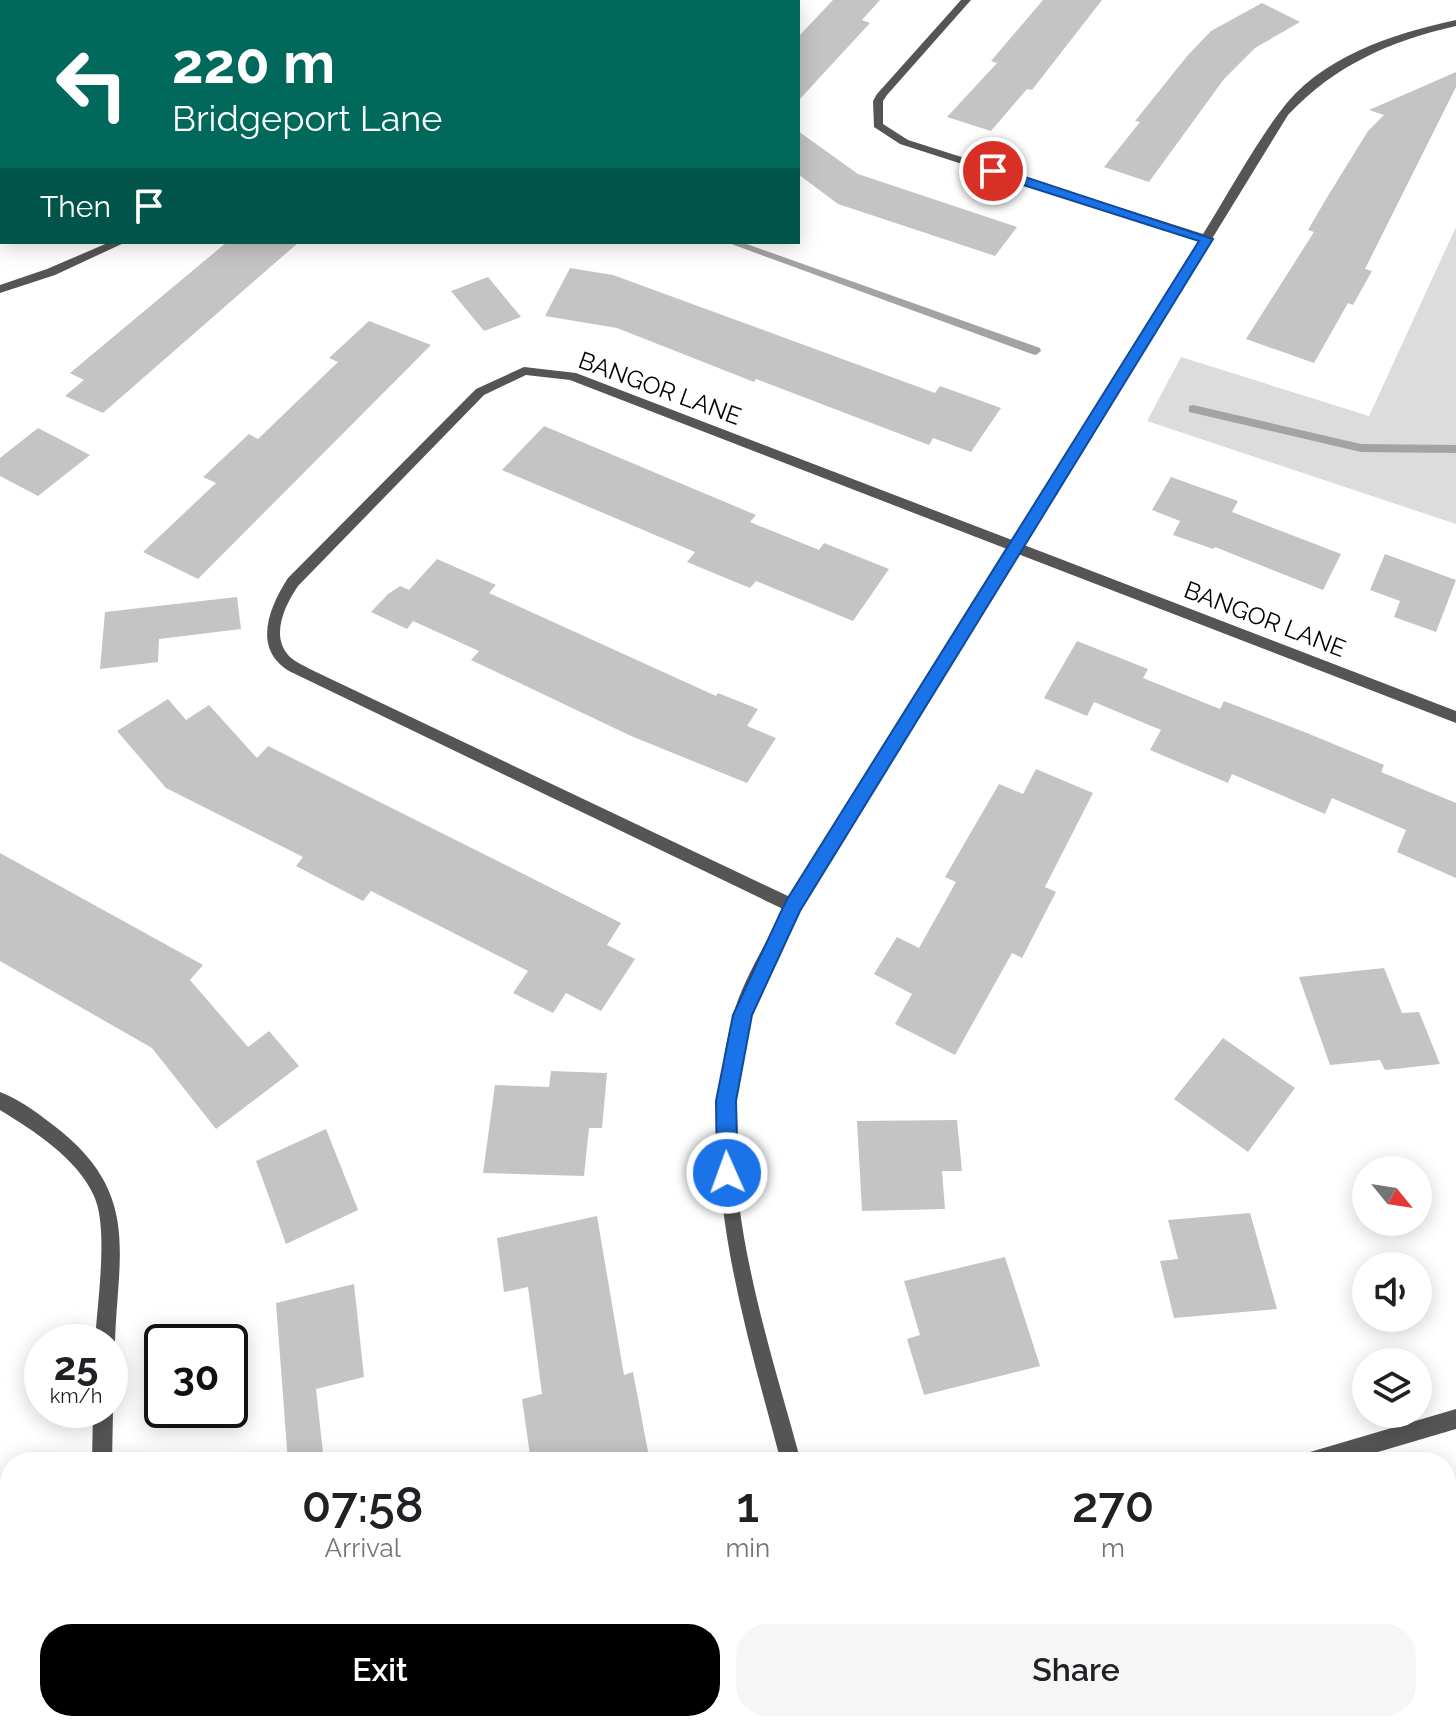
<!DOCTYPE html>
<html lang="en">
<head>
<meta charset="utf-8">
<style>
  :root { --surface:#fff; --page:#f6f6f6; --text:#202124; --muted:#757577; --accent:#000 }
  body { margin:0; font-family:Raleway,sans-serif; background:var(--page); color:var(--text); height:100vh; display:flex; flex-direction:column; font-size:30px; white-space:nowrap }
  * { box-sizing:border-box; margin:0 }
  p { font-size:26px; color:var(--muted) }
  .icon { flex:none; width:44px; height:44px; fill:none; stroke:currentColor; stroke-width:2; stroke-linecap:round; stroke-linejoin:round }
  .map { position:relative; flex:1; overflow:hidden }
  .side { position:absolute; left:0px; top:1452px; width:1456px; height:280px; display:flex; flex-direction:column; background:var(--surface); border-radius:32px 32px 0 0; box-shadow:0 4px 20px #0003 }
  .side>* { flex:none }
  .guide { position:absolute; left:0px; top:0px; width:800px; height:244px; box-shadow:0 4px 20px #0003; background:#00695c; color:#fff; overflow:hidden }
  .needle { width:52px; rotate:120deg }
  .fabs { position:absolute; left:1352px; top:1156px; display:grid; gap:16px }
  .fabs a { display:grid; place-items:center; width:80px; height:80px; border-radius:50%; background:var(--surface); box-shadow:0 4px 20px #0003; font-size:40px }
  .speed { position:absolute; left:24px; top:1324px; display:flex; gap:16px; font-size:40px; font-weight:700; text-align:center }
  .speed>* { display:grid; place-content:center; width:104px; height:104px; border-radius:50%; background:var(--surface); box-shadow:0 4px 20px #0003; line-height:1 }
  .speed small { font-size:20px; font-weight:400 }
  .speed .limit { border:4px solid #111; border-radius:12px; background:#fff; color:#111 }
  .pin { position:absolute; display:grid; place-items:center; width:68px; height:68px; color:#fff; margin:-34px; border:4px solid #fff; border-radius:50%; box-shadow:0 2px 8px #0007 }
  .me { position:absolute; width:88px; margin:-44px; rotate:358deg; stroke-linejoin:round; filter:drop-shadow(0 0 6px #0008) }
  .turn { display:flex; align-items:center; gap:28px; height:168px; padding:0 40px; font-size:36px }
  .turn .icon { width:104px; height:104px; stroke-width:2.5 }
  .turn b { display:block; font-size:56px; line-height:68px }
  .then { display:flex; align-items:center; height:76px; padding:0 40px; background:#0003; gap:16px; font-size:30px }
  .eta { display:flex; justify-content:space-evenly; align-items:center; height:136px; text-align:center }
  .eta b { font-size:48px; font-weight:600; line-height:56px }
  .primary-button { display:flex; gap:16px; margin-top:auto; padding:16px 40px }
  .primary-button a { flex:1; height:92px; border-radius:32px; background:var(--accent); color:#fff; font-size:32px; font-weight:600; line-height:92px; text-align:center }
  .primary-button a+a { background:var(--page); color:var(--text) }
  .map>svg:first-child { display:block }
  .green { fill:#dcdcdc }
  .lines { fill:none; stroke-linecap:round; stroke-linejoin:round }
  .stream { fill:#a3a3a3; fill-rule:evenodd }
  .building { fill:#c4c4c4 }
  .minor { fill:#555; fill-rule:evenodd }
  .route { fill:#1a73e8; stroke:#114b97; stroke-width:2 }
  .labels { text-anchor:middle; dominant-baseline:central; stroke-width:7; stroke-linejoin:round; paint-order:stroke }
  .street-label { font-size:24px; fill:#000; stroke:#fff }
</style>
</head>
<body>
<div class="map">
<svg width="1456" height="1732" viewBox="0 0 1456 1732">
  <rect width="100%" height="100%" fill="#fff"/>
  <polygon class="green" points="1456,227 1456,524 1147,421 1181,357 1369,416"/>
  <g class="lines">
    <g class="stream">
      <polygon points="726,242 741,242 1040,348 1041,351 1036,355 1032,354"/>
      <polygon points="1193,405 1361,444 1456,445 1456,453 1361,452 1189,412 1189,406"/>
    </g>
  </g>
  <g class="building">
    <polygon points="833,0 880,0 862,20 870,23 798,101 798,37"/>
    <polygon points="1043,0 1102,0 1032,90 1027,89 991,131 947,117 997,63 991,61"/>
    <polygon points="1262,3 1300,22 1255,48 1224,79 1149,182 1104,167 1140,122 1135,121 1188,55 1211,31"/>
    <polygon points="1456,72 1456,87 1365,269 1372,271 1353,305 1348,303 1314,363 1246,339 1314,232 1308,230 1326,199 1368,131 1384,115 1369,110"/>
    <polygon points="798,131 858,174 1017,227 995,256 838,204 798,174"/>
    <polygon points="227,242 299,242 103,413 65,396 84,380 70,373"/>
    <polygon points="570,268 613,275 935,393 940,386 1001,408 971,452 933,438 929,445 756,379 754,382 617,328 545,316"/>
    <polygon points="488,277 521,317 484,331 451,291"/>
    <polygon points="369,321 431,345 198,579 143,552 216,483 203,477 249,434 258,439 338,362 329,358"/>
    <polygon points="544,426 756,515 750,522 819,550 824,543 889,569 853,621 756,581 750,588 687,562 695,552 502,470"/>
    <polygon points="38,428 90,455 38,496 0,476 0,458"/>
    <polygon points="1171,477 1238,501 1232,512 1341,554 1323,590 1215,547 1213,549 1173,535 1180,521 1152,510"/>
    <polygon points="1385,554 1456,580 1436,632 1394,617 1400,601 1370,590"/>
    <polygon points="437,559 496,585 489,593 716,696 718,693 758,709 747,726 776,738 747,783 631,736 471,660 479,651 413,621 407,629 371,612 388,594 400,586 409,590"/>
    <polygon points="237,597 241,629 159,639 158,662 100,669 105,612"/>
    <polygon points="1077,641 1148,669 1143,678 1220,709 1224,701 1307,733 1384,765 1381,772 1456,803 1456,878 1397,852 1406,830 1332,798 1325,814 1232,774 1228,783 1150,750 1161,730 1094,702 1087,716 1044,698"/>
    <polygon points="168,699 186,720 209,705 257,758 268,746 621,923 607,945 635,959 601,1011 566,993 553,1013 513,993 528,971 371,891 363,901 296,866 303,857 166,788 117,731"/>
    <polygon points="1036,769 1093,793 1045,887 1056,892 1022,958 1012,953 955,1055 895,1024 912,994 874,974 897,937 919,948 956,882 945,877 999,784 1023,794"/>
    <polygon points="0,853 203,965 190,980 248,1047 269,1031 299,1066 216,1129 152,1048 0,961"/>
    <polygon points="1384,968 1402,1013 1419,1012 1440,1064 1385,1070 1380,1060 1330,1065 1299,977"/>
    <polygon points="1223,1038 1295,1088 1248,1152 1174,1099"/>
    <polygon points="551,1071 607,1073 602,1128 589,1128 584,1176 483,1173 495,1085 549,1087"/>
    <polygon points="957,1120 962,1171 942,1171 945,1209 862,1211 857,1121"/>
    <polygon points="326,1129 358,1210 286,1244 256,1161"/>
    <polygon points="1250,1213 1277,1309 1174,1318 1160,1261 1178,1259 1168,1220"/>
    <polygon points="597,1216 624,1375 633,1372 650,1462 531,1462 522,1399 542,1394 528,1287 504,1292 497,1238"/>
    <polygon points="1005,1257 1040,1366 924,1395 907,1339 920,1335 904,1281"/>
    <polygon points="354,1284 364,1377 316,1389 324,1462 288,1462 276,1303"/>
  </g>
  <g class="lines">
    <g class="minor">
      <polygon points="413,0 425,0 412,2"/>
      <path d="M961 0H971L887 95 883 101V124L908 140 1203 234C1228 194 1251 151 1279 113 1319 57 1392 34 1456 20V26C1390 41 1335 65 1288 115L1024 545 1456 711V723L1018 554C969 634 919 715 870 795 816 882 755 968 739 1071 719 1199 768 1340 801 1462H781C743 1318 694 1169 732 1019 742 980 766 945 783 909L291 672C252 650 268 609 288 578L476 389 524 367 576 373 1012 540 1199 240 900 144 874 127 873 101 877 94ZM526 375 570 380 1007 549 790 897 316 672C307 667 296 663 289 656 270 636 285 605 298 586L484 395Z"/>
      <polygon points="110,242 126,242 55,275 0,293 0,285 47,269"/>
      <path d="M0 1092C22 1100 44 1118 62 1132 139 1196 118 1254 115 1342L112 1349 110 1342H95C97 1304 109 1229 94 1196 77 1158 34 1131 0 1110Z"/>
      <polygon points="110,1403 113,1410 112,1462 92,1462 93,1410 110,1410"/>
      <polygon points="1456,1409 1456,1429 1344,1462 1300,1462 1303,1455 1310,1452"/>
      <rect x="85" y="1722" width="22" height="10"/>
      <polygon points="380,1722 428,1722 425,1730 419,1732 371,1732 374,1724"/>
    </g>
  </g>
  <polygon class="route" points="989,168 998,168 1213,239 800,911 752,1015 736,1101 738,1173 735,1180 727,1183 720,1180 717,1173 716,1101 733,1015 786,901 1199,241 989,174"/>
  <g class="labels">
    <g class="street-label">
      <text transform="translate(660 388) rotate(20)">BANGOR LANE</text>
      <text transform="translate(1265 619) rotate(21)">BANGOR LANE</text>
    </g>
  </g>
</svg>
<div class="fabs">
<a><svg class="needle" viewBox="-14 -14 28 28"><path d="M0-13l5 13h-10z" fill="#e53935"/><path d="M0 13l5-13h-10z" fill="#757577"/></svg></a>
<a><svg class="icon" aria-label="sound" viewBox="0 0 24 24"><path d="M4 9h4l5-4v14l-5-4H4zM17 9q2 3 0 6"/></svg></a>
<a><svg class="icon" aria-label="layers" viewBox="0 0 24 24"><path d="M12 4l9 5-9 5-9-5zM3 14l9 5 9-5"/></svg></a>
</div>
<div class="speed"><div>25<small>km/h</small></div><div class="limit">30</div></div>
<div class="pin" style="left:993px;top:171px;background:#d93025"><svg class="icon" aria-label="arrive" viewBox="0 0 24 24"><path d="M6 21V4h12l-3 4 3 4H6"/></svg></div>
<svg class="me" style="left:727px;top:1173px" viewBox="-20 -20 40 40"><circle r="17" fill="#1a73e8" stroke="#fff" stroke-width="3"/><path d="M0-11L8 9 0 5-8 9z" fill="#fff"/></svg>
<div class="guide">
<div class="turn"><svg class="icon" aria-label="left" viewBox="0 0 24 24"><path d="M17 20v-9H6M10 6l-5 5 5 5"/></svg><div><b>220 m</b>Bridgeport Lane</div></div>
<div class="then">Then<svg class="icon" aria-label="arrive" viewBox="0 0 24 24"><path d="M6 21V4h12l-3 4 3 4H6"/></svg></div>
</div>
<section class="side">
<div class="eta">
<div><b>07:58</b><p>Arrival</p></div>
<div><b>1</b><p>min</p></div>
<div><b>270</b><p>m</p></div>
</div>
<div class="primary-button"><a>Exit</a><a>Share</a></div>
</section>
</div>
</body>
</html>
